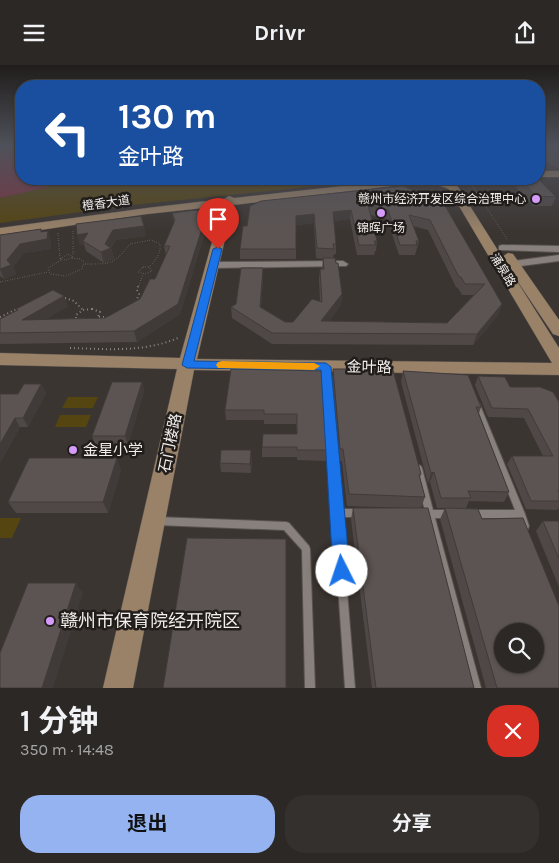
<!DOCTYPE html>
<html lang="zh">
<head>
<meta charset="utf-8">
<style>
  :root { --surface:#2c2825; --page:#34302d; --text:#f1f3f6; --muted:#a6a6a7; --line:#484442; --accent:#95b2f1 }
  body { margin:0; font-family:Karla,"Noto Sans SC",sans-serif; background:var(--page); color:var(--text); height:100vh; display:flex; flex-direction:column; font-size:19px; white-space:nowrap }
  * { box-sizing:border-box; margin:0 }
  p { font-size:16px; color:var(--muted) }
  .icon { flex:none; width:28px; height:28px; fill:none; stroke:currentColor; stroke-width:2; stroke-linecap:round; stroke-linejoin:round }
  .map { position:relative; height:623px; overflow:hidden }
  .sheet { display:flex; flex-direction:column; background:var(--surface); flex:1 }
  .sheet>* { flex:none }
  .top-card { position:absolute; left:15px; top:15px; width:530px; height:105px; border-radius:20px; box-shadow:0 1px 4px #0004,0 0 0 1px var(--line); background:#1a4fa0; color:#fff; overflow:hidden }
  .tools { position:absolute; left:494px; top:558px; display:grid; gap:10px }
  .tools a { display:grid; place-items:center; width:50px; height:50px; border-radius:50%; background:var(--surface); box-shadow:0 1px 4px #0004,0 0 0 1px var(--line); font-size:25px }
  .pin { position:absolute; display:grid; place-items:center; width:42px; height:42px; color:#fff; margin:-51px -21px; border-radius:50% 50% 50% 0; rotate:-45deg; box-shadow:0 0 5px #0007 }
  .pin .icon { rotate:45deg }
  .me { position:absolute; width:55px; margin:-28px; rotate:356deg; stroke-linejoin:round; filter:drop-shadow(0 0 4px #0008) }
  .turn { display:flex; align-items:center; gap:18px; height:105px; padding:0 20px; font-size:22px }
  .turn .icon { width:65px; height:65px; stroke-width:2.5 }
  .turn b { display:block; font-size:35px; line-height:42px }
  .round { display:grid; place-items:center; flex:none; width:52px; height:52px; border-radius:20px; background:var(--page) }
  .summary { display:flex; align-items:center; justify-content:space-between; height:85px; padding:0 20px }
  h1 { font-size:30px; font-weight:700; line-height:38px }
  .primary-button { display:flex; gap:10px; margin-top:auto; padding:10px 20px }
  .primary-button a { flex:1; height:58px; border-radius:20px; background:var(--accent); color:#111; font-size:20px; font-weight:700; line-height:58px; text-align:center }
  .primary-button a+a { background:var(--page); color:var(--text) }
  header { display:flex; justify-content:space-between; align-items:center; height:65px; padding:0 20px; background:var(--surface); font-size:22px; font-weight:700 }
  .map>svg:first-child { display:block }
  .green { fill:#554511 }
  .water { fill:#7b3441 }
  .lines { fill:none; stroke-linecap:round; stroke-linejoin:round }
  .lane-casing { stroke:#585350; stroke-width:2 }
  .street-casing { stroke:#585350; stroke-width:2 }
  .secondary-casing { stroke:#585350; stroke-width:1 }
  .primary-casing { stroke:#585350; stroke-width:2 }
  .path-far1 { stroke:#8b8682; stroke-width:1; stroke-dasharray:0.5 2; stroke-linecap:butt }
  .path { stroke:#8b8682; stroke-width:2; stroke-dasharray:1 3; stroke-linecap:butt }
  .lane { fill:#88807c; fill-rule:evenodd }
  .street { fill:#88807c; fill-rule:evenodd }
  .secondary { fill:#998268; fill-rule:evenodd }
  .primary { fill:#ab8553; fill-rule:evenodd }
  .wall { fill:#4f4847; fill-rule:evenodd }
  .shaded-wall { fill:#403b39 }
  .building { fill:#5c5452; stroke:#403b39; fill-rule:evenodd }
  .route { fill:#1a73e8; stroke:#114b97 }
  .slow { fill:#f59e0b }
  .poi-dot { fill:#d59bfb; stroke:#201d1b; stroke-width:2 }
  .labels { text-anchor:middle; dominant-baseline:central; stroke-width:5; stroke-linejoin:round; paint-order:stroke }
  .far-poi-label { font-size:12px; fill:#f2eeec; stroke:#201d1b; text-anchor:end }
  .far-street-label { font-size:12px; fill:#f2eeec; stroke:#201d1b }
  .street-label { font-size:15px; fill:#f2eeec; stroke:#201d1b }
  .poi-label { font-size:15px; fill:#f2eeec; stroke:#201d1b; text-anchor:start }
  .near-poi-label { font-size:18px; fill:#f2eeec; stroke:#201d1b; text-anchor:start }
</style>
</head>
<body>
<header><svg class="icon" aria-label="menu" viewBox="0 0 24 24"><path d="M4 6h16M4 12h16M4 18h16"/></svg>Drivr<svg class="icon" aria-label="share" viewBox="0 0 24 24"><path d="M12 15V3M7 8l5-5 5 5M5 13v7h14v-7"/></svg></header>
<div class="map">
<svg width="559" height="623" viewBox="0 0 559 623">
  <rect width="100%" height="100%" fill="#3b3531"/>
  <g class="green">
    <polygon points="83,114 384,114 132,140 0,158 0,133"/>
    <polygon points="68,332 98,332 93,343 62,343"/>
    <polygon points="60,350 91,350 86,362 55,362"/>
    <polygon points="0,453 21,453 12,473 0,473"/>
  </g>
  <polygon class="water" points="0,81 21,81 21,114 83,114 0,133"/>
  <g class="lines">
    <g class="lane-casing">
      <g id="lane">
        <polygon points="326,300 329,302 341,444 359,444 362,445 363,448 362,451 359,452 341,452 355,623 345,623 323,302"/>
        <polygon points="475,338 479,338 480,340 525,449 529,461 528,464 525,465 522,464 518,453 472,453 469,452 468,449 469,446 472,445 515,445 474,340"/>
        <polygon points="418,400 421,401 422,403 433,445 449,445 452,446 453,449 452,452 449,453 435,453 481,623 471,623 427,453 424,452 423,449 425,446 414,403 415,401"/>
        <polygon points="157,452 286,457 289,458 309,481 310,484 315,623 305,623 302,485 284,465 157,460 154,459 153,456 154,453"/>
      </g>
    </g>
    <g class="street-casing">
      <g id="street">
        <polygon points="502,180 559,181 559,187 499,185 499,181"/>
        <polygon points="559,190 559,196 513,202 508,199 513,196"/>
        <polygon points="343,196 348,199 346,201 214,203 209,200 214,197"/>
      </g>
    </g>
    <g class="secondary-casing">
      <g id="secondary">
        <rect x="539" y="106" width="20" height="6"/>
        <polygon points="407,114 430,114 425,117 233,140 197,294 552,298 443,114 453,114 502,192 508,188 513,189 559,255 559,271 553,269 508,202 559,283 559,310 194,305 133,623 103,623 177,304 0,300 0,288 180,293 222,141 147,149 0,171 0,163 147,143 224,134 229,131 234,133"/>
      </g>
    </g>
    <g class="primary-casing">
      <polygon id="primary" points="418,114 442,114 457,122 452,125 439,120 419,116"/>
    </g>
    <g class="path-far1">
      <polyline points="73,166 73,189"/>
      <polyline points="58,168 60,194"/>
      <polyline points="507,174 471,119 482,115 516,115"/>
      <polygon points="68,189 73,192 66,195 60,194"/>
      <polyline points="61,195 48,203 50,209 66,211 82,204 84,197 80,194 72,193"/>
      <path d="M85 199C111 199 113 200 130 179L151 175 160 179C161 189 156 195 149 202"/>
      <polygon points="143,202 149,202 152,206 145,209 138,207"/>
      <polyline points="0,217 48,207"/>
      <polyline points="138,223 143,209"/>
    </g>
    <g class="path">
      <polyline points="65,233 74,236 83,245"/>
      <polyline points="136,237 139,229 137,225 138,221"/>
      <polygon points="92,244 100,247 97,254 86,258 76,255 76,250 83,245"/>
      <polyline points="0,252 17,244"/>
      <polyline points="99,252 108,252"/>
      <path d="M70 283C107 284 145 288 180 272"/>
    </g>
    <use href="#lane" class="lane"/>
    <use href="#street" class="street"/>
    <use href="#secondary" class="secondary"/>
    <use href="#primary" class="primary"/>
  </g>
  <g class="wall">
    <polygon points="539,81 559,81 559,103 539,94"/>
    <polygon points="514,114 538,114 556,132 552,141 533,141 513,119"/>
    <path d="M403 121 502 239 498 250 473 280 272 279 232 253 231 242 236 239 263 203V213L261 242 285 257H293L320 237 319 214 320 204H322L323 194 316 193 314 158 296 160V194H240V184L247 161ZM371 150 387 154 399 190H415L419 176 413 161 428 165 456 222 458 223 462 230H474L447 258 329 256 341 240 342 229 333 193 334 189H336V179L334 156 350 154 357 190H374L375 186H376L377 176Z"/>
    <polygon points="172,148 207,148 208,157 180,249 137,277 0,279 0,254 17,245 16,244 68,241 46,254 105,253 140,234 155,214 166,190 164,181 174,157"/>
    <polygon points="41,164 42,167 51,175 51,184 24,188 13,202 16,209 4,214 0,211 0,170"/>
    <polygon points="77,170 146,171 116,175 111,183 114,193 104,198 86,186 84,179 80,180"/>
    <polygon points="333,304 421,409 420,412 425,432 421,443 474,623 372,623 351,454 353,443 409,443 347,441 342,396 339,396 332,316"/>
    <polygon points="323,306 329,385 328,396 297,395 297,392 262,392 262,382 297,369 296,359 264,359 264,355 226,355 225,345"/>
    <polygon points="403,306 481,342 479,348 509,427 504,437 469,436 466,443 482,454 559,623 486,623 440,454 445,443 437,443 430,417 428,418 401,317"/>
    <polygon points="478,311 559,337 559,443 557,445 526,444 507,399 512,391 543,391 524,353 488,352 475,320"/>
    <polygon points="142,317 144,326 128,380 95,380 92,371"/>
    <polygon points="41,319 46,328 28,362 20,362 0,398 0,329 18,329"/>
    <polygon points="252,394 251,408 221,407 220,398"/>
    <polygon points="121,405 108,448 16,448 8,437"/>
    <polygon points="543,456 559,456 559,522 536,466"/>
  </g>
  <g class="shaded-wall">
    <polygon points="351,145 350,154 332,156 333,147"/>
    <polygon points="207,148 208,157 180,249 137,277 134,266"/>
    <polygon points="314,149 314,158 296,160 296,151"/>
    <polygon points="144,161 146,171 116,175 111,183 114,193 104,198 101,187 113,165"/>
    <polygon points="41,164 44,174 48,166 51,175 51,184 24,188 13,202 16,209 4,214 0,204 7,195 20,179 41,167"/>
    <polygon points="88,168 83,176 84,179 80,180 77,170"/>
    <polygon points="263,203 263,213 260,252 260,242"/>
    <polygon points="342,229 341,240 321,267 321,256"/>
    <polygon points="64,231 68,241 27,265 22,255"/>
    <polygon points="502,239 498,250 473,280 477,269"/>
    <polygon points="142,317 144,326 128,380 125,371"/>
    <polygon points="41,319 46,328 28,362 23,353"/>
    <polygon points="15,353 20,362 0,398 0,379"/>
    <polygon points="251,385 252,394 251,408 250,399"/>
    <polygon points="117,393 121,405 108,448 103,437"/>
    <polygon points="434,407 430,417 428,418 431,408"/>
    <polygon points="76,518 83,528 53,623 42,623"/>
  </g>
  <g class="building">
    <polygon points="540,81 559,81 559,89"/>
    <polygon points="520,114 538,114 556,132 536,131"/>
    <polygon points="403,121 444,139 502,239 477,269 272,268 231,242 236,239 241,203 263,203 260,242 285,257 293,257 312,234 322,237 320,204 324,204 323,193 335,193 336,198 338,198 342,229 321,256 447,258 485,219 465,219 461,212 459,212 430,155 409,150 419,176 416,176 417,180 400,180 388,145 368,140 377,176 374,176 376,180 359,180 351,145 333,147 336,179 333,179 334,184 317,183 314,149 296,151 296,184 240,184 243,161 247,161 250,141 261,136"/>
    <polygon points="196,145 207,148 178,239 134,266 0,268 0,254 18,245 16,244 53,225 64,231 22,255 105,253 140,234 150,214 155,214 170,181 164,181 175,155 172,148"/>
    <polygon points="141,151 144,161 113,165 105,179 111,183 101,187 83,176 88,168 77,170 76,159"/>
    <polygon points="41,164 41,167 48,166 47,174 20,179 7,195 11,200 0,204 0,170"/>
    <polygon points="231,304 323,306 329,385 297,385 297,382 262,382 263,369 297,369 297,349 264,349 264,345 225,345"/>
    <polygon points="333,304 390,304 393,305 421,409 419,410 425,432 349,429 343,384 340,384"/>
    <polygon points="403,306 468,310 481,342 476,342 509,427 468,426 471,433 441,433 434,407 431,408"/>
    <polygon points="478,311 505,312 510,322 540,322 553,327 559,337 559,425 558,425 559,427 559,436 531,436 512,391 553,391 528,344 492,343"/>
    <polygon points="112,317 142,317 125,371 92,371"/>
    <polygon points="24,319 41,319 23,353 15,353 0,379 0,329 18,329"/>
    <polygon points="221,385 251,385 250,399 220,398"/>
    <polygon points="29,393 117,393 103,437 8,437"/>
    <polygon points="353,443 428,443 474,623 376,623"/>
    <path d="M445 443 478 444 482 454 523 453 559 541V623H497ZM502 566H535V599H502Z"/>
    <polygon points="543,456 559,456 559,494"/>
    <polygon points="187,473 286,474 286,623 163,623"/>
    <polygon points="28,518 76,518 42,623 0,623 0,588"/>
  </g>
  <linearGradient id="sky" x2="0" y2="1"><stop stop-color="#201d1b"/><stop offset="0.48" stop-color="#4f515a"/><stop offset="1" stop-color="#4f515a" stop-opacity="0"/></linearGradient>
  <rect width="559" height="168" fill="url(#sky)"/>
  <polygon class="route" points="218,182 222,184 194,296 326,298 331,302 350,506 347,512 342,515 336,512 333,506 321,305 187,303 182,300 213,184"/>
  <polygon class="slow" points="222,296 314,298 320,301 314,305 218,303 216,300 218,297"/>
  <g class="poi-dot">
    <circle cx="536" cy="134" r="5"/>
    <circle cx="381" cy="148" r="5"/>
    <circle cx="73" cy="385" r="5"/>
    <circle cx="50" cy="556" r="5"/>
  </g>
  <g class="labels">
    <g class="far-poi-label">
      <text x="526" y="134">赣州市经济开发区综合治理中心</text>
      <text x="381" y="163" text-anchor="middle">锦晖广场</text>
    </g>
    <g class="far-street-label">
      <text transform="translate(106 138) rotate(-8)">橙香大道</text>
      <text transform="translate(503 205) rotate(58)">涌泉路</text>
    </g>
    <g class="street-label">
      <text transform="translate(369 302) rotate(1)">金叶路</text>
      <text transform="translate(170 378) rotate(-78)">石门楼路</text>
    </g>
    <g class="poi-label">
      <text x="83" y="385">金星小学</text>
    </g>
    <g class="near-poi-label">
      <text x="60" y="556">赣州市保育院经开院区</text>
    </g>
  </g>
</svg>
<div class="tools">
<a><svg class="icon" aria-label="search" viewBox="0 0 24 24"><circle cx="10" cy="10" r="6"/><path d="M15 15l6 6"/></svg></a>
</div>
<div class="pin" style="left:218px;top:184px;background:#d93025"><svg class="icon" aria-label="arrive" viewBox="0 0 24 24"><path d="M6 21V4h12l-3 4 3 4H6"/></svg></div>
<svg class="me" style="left:342px;top:506px" viewBox="-20 -20 40 40"><circle r="19" fill="#fff"/><path d="M0-13L10 11 0 6-10 11z" fill="#1a73e8"/></svg>
<div class="top-card">
<div class="turn"><svg class="icon" aria-label="left" viewBox="0 0 24 24"><path d="M17 20v-9H6M10 6l-5 5 5 5"/></svg><div><b>130 m</b>金叶路</div></div>
</div>
</div>
<section class="sheet">
<div class="summary"><div><h1>1 分钟</h1><p>350 m · 14:48</p></div><a class="round" style="background:#d93025;color:#fff"><svg class="icon" aria-label="close" viewBox="0 0 24 24"><path d="M6 6l12 12M18 6L6 18"/></svg></a></div>
<div class="primary-button"><a>退出</a><a>分享</a></div>
</section>
</body>
</html>
